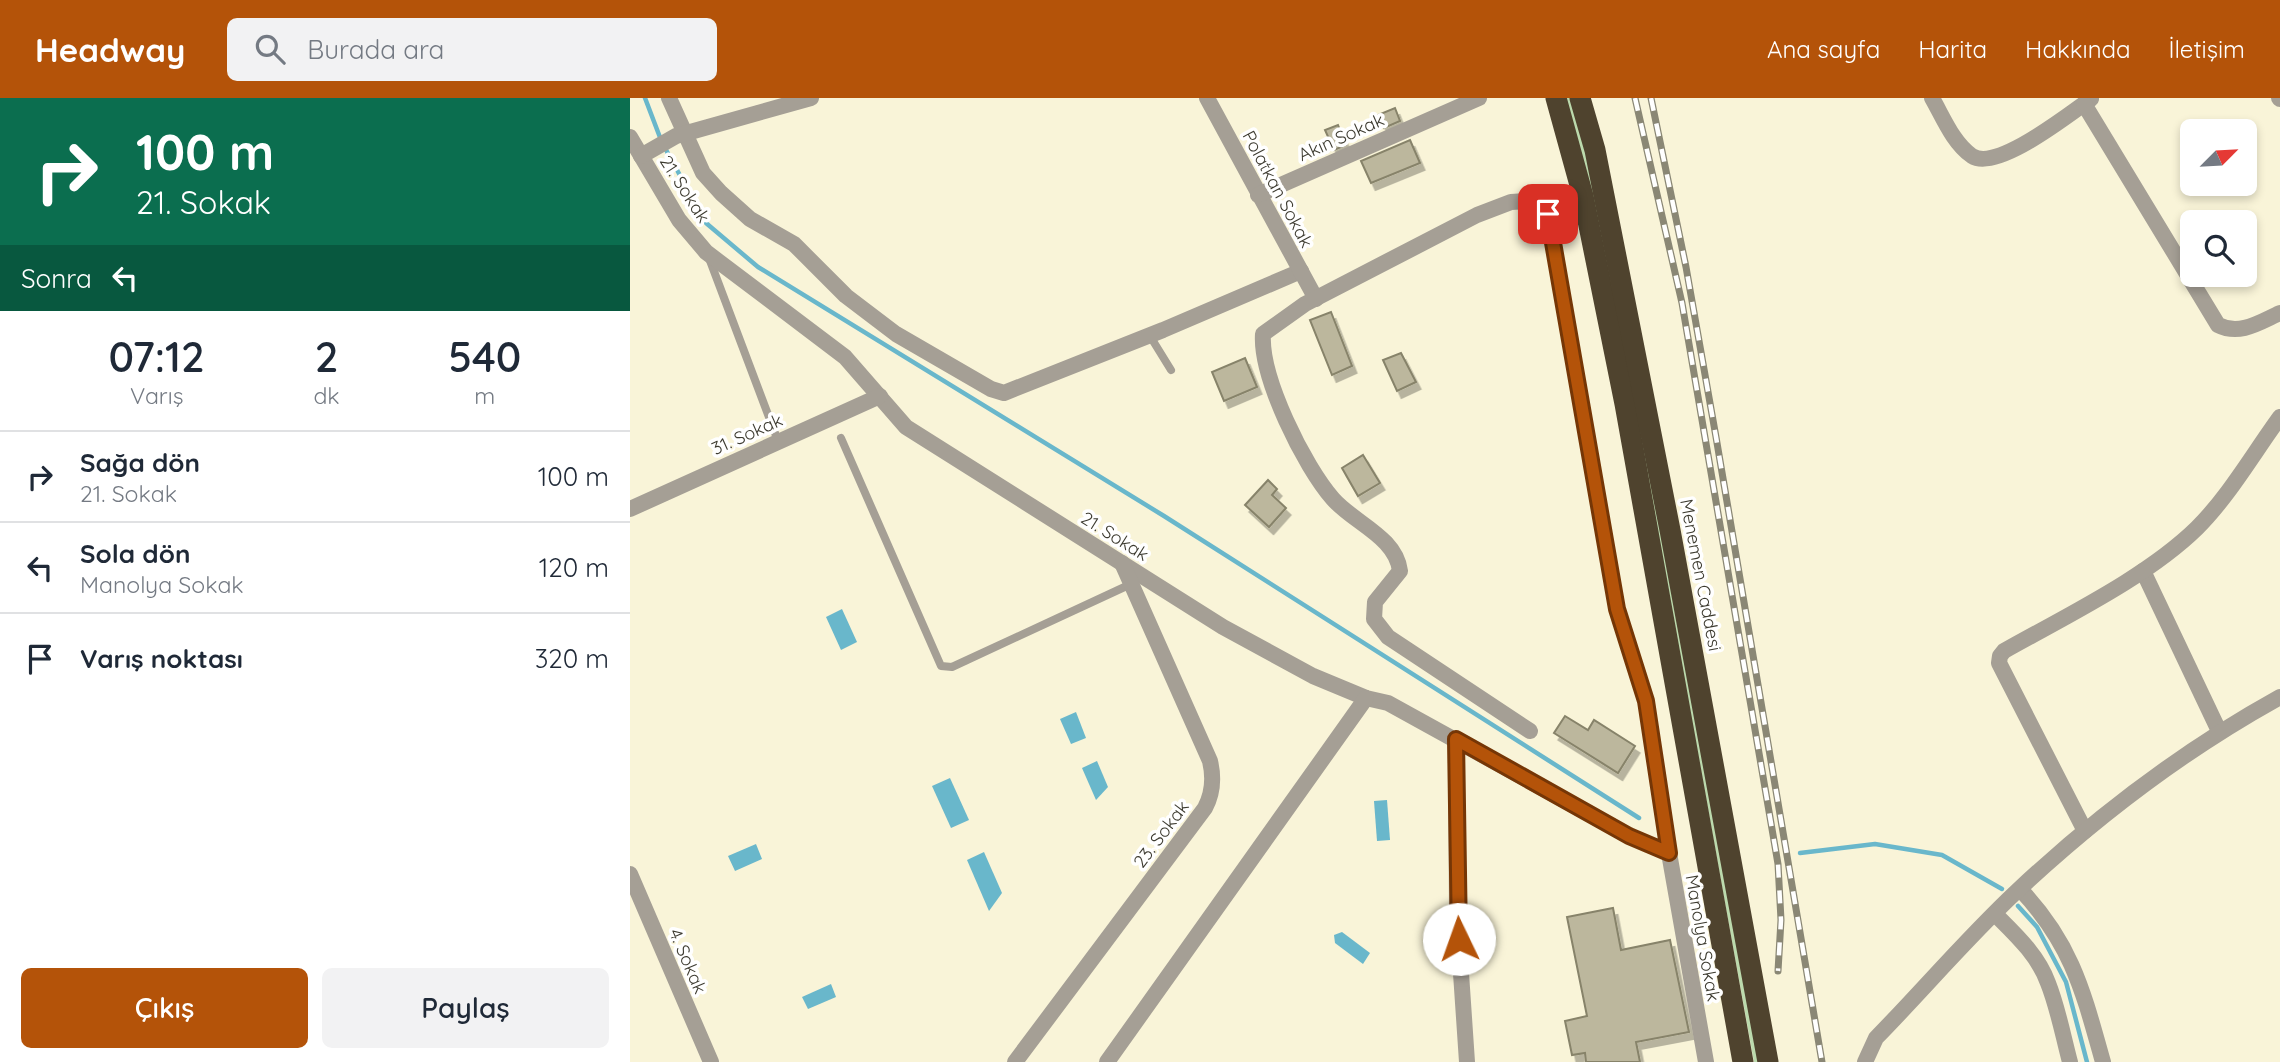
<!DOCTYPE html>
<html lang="tr">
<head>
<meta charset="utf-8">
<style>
  :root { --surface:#fff; --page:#f2f2f3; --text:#1f2937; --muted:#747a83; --line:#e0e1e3; --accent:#b45309 }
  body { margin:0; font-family:Quicksand,sans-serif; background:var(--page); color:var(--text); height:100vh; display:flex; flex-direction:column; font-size:26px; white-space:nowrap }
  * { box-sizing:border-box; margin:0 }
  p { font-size:23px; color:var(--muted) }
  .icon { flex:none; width:38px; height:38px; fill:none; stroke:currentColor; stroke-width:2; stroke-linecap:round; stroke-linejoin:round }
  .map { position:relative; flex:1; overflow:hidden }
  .side { display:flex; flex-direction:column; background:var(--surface); width:630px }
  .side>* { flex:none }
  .guide { background:#0b6e4f; color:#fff; overflow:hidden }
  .needle { width:46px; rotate:66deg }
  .fabs { position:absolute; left:1550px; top:21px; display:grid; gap:14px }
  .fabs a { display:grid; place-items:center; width:77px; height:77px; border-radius:10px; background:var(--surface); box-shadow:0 4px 10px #0003; font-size:35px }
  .pin { position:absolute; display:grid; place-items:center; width:60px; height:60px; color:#fff; margin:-30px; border-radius:14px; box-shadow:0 4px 10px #0006 }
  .me { position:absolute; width:77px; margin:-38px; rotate:357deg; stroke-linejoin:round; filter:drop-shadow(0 0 5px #0008) }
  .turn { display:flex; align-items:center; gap:24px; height:147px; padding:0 21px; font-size:32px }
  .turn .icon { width:91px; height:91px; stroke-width:2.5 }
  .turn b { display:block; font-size:49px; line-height:60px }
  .then { display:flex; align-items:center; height:66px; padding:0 21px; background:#0003; gap:14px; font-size:26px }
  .eta { display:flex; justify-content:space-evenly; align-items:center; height:119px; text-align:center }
  .eta b { font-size:42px; font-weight:600; line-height:49px }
  .action { display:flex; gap:14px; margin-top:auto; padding:14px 21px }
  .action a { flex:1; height:80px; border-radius:10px; background:var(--accent); color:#fff; font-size:28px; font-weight:600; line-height:80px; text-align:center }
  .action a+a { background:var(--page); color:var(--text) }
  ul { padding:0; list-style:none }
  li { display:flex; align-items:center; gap:21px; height:91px; padding:0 21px; border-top:2px solid var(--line) }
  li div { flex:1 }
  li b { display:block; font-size:26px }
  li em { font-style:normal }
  header { display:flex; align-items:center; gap:42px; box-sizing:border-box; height:98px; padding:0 35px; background:var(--accent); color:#fff }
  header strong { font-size:33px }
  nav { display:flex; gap:38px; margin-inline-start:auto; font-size:24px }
  .search { width:490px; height:63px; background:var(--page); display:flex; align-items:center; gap:18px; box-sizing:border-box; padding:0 24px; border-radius:10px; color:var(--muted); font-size:26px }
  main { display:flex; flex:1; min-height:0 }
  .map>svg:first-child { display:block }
  .green { fill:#bcdaad }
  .water { fill:#69b7cb }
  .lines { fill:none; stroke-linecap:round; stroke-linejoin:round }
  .stream { stroke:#69b7cb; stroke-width:4.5 }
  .building { fill:#bcb79d; stroke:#87836a; stroke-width:2; filter:url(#shadow) }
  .lane { stroke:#a59f95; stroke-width:8 }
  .street { stroke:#a59f95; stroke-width:16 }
  .highway { stroke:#4f432e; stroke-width:21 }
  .rail-casing { stroke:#8a8775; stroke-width:7 }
  .rail { stroke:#fff; stroke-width:4.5; stroke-dasharray:13; stroke-linecap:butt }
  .route-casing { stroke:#753606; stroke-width:18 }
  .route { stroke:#b45309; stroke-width:12 }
  .labels { text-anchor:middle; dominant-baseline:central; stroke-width:7; stroke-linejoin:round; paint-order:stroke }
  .street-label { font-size:18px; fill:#3d3b30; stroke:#fff }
</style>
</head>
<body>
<header>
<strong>Headway</strong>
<div class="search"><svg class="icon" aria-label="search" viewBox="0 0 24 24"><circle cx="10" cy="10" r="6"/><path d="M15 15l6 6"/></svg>Burada ara</div>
<nav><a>Ana sayfa</a><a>Harita</a><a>Hakkında</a><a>İletişim</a></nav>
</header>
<main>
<section class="side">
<div class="guide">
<div class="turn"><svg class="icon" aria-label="right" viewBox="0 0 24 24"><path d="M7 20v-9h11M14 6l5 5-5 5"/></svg><div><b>100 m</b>21. Sokak</div></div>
<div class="then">Sonra<svg class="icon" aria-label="left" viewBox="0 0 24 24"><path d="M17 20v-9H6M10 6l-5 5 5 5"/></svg></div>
</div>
<div class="eta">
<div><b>07:12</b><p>Varış</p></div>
<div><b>2</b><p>dk</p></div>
<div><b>540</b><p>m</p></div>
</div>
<ul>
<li><svg class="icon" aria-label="right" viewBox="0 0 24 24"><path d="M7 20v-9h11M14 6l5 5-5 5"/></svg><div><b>Sağa dön</b><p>21. Sokak</p></div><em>100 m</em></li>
<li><svg class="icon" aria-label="left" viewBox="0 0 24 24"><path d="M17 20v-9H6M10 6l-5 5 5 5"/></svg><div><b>Sola dön</b><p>Manolya Sokak</p></div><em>120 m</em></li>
<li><svg class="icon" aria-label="arrive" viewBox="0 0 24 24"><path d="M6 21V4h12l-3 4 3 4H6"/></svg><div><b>Varış noktası</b></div><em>320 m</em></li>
</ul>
<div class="action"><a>Çıkış</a><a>Paylaş</a></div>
</section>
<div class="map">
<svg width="1650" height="964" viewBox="0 0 1650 964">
  <defs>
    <filter id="shadow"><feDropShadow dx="4.5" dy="7" stdDeviation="0" flood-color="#0004"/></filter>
  </defs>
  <rect width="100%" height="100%" fill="#f9f4d8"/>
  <polygon class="green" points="936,0 942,0 959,57 1131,964 1124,964 981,179"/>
  <g class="water">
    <polygon points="212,511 227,544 211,552 196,519"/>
    <polygon points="446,614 456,640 441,646 430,621"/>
    <polygon points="467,663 478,689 466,702 452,670"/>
    <polygon points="320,680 339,722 321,730 302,688"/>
    <polygon points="757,702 760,742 747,743 744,703"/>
    <polygon points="126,746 132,761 105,773 98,758"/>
    <polygon points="354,754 372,795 359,813 337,762"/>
    <polygon points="712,834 740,855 733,866 705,845 704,837"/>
    <polygon points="201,886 206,899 178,911 172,899"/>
  </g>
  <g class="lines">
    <g class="stream">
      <polyline points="15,0 31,42"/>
      <polyline points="35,50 76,125 128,169 534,418 1009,720"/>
      <polyline points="1170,755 1245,746 1312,757 1372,791"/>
      <polyline points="1388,808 1407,829 1436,884 1457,964"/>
    </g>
  </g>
  <g class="building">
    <polygon points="765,10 770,23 754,30 748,17"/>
    <polygon points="708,27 716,47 704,52 695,32"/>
    <polygon points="780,42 790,65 741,85 731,63"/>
    <polygon points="701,214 722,268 702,277 680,222"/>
    <polygon points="771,255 786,284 767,293 753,262"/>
    <polygon points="615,260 627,289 594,303 582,274"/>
    <polygon points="733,357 750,385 728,398 712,370"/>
    <polygon points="638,382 647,391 642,397 656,410 639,429 615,407"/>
    <polygon points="935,618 958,632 964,622 1005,648 988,675 924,635"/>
    <polygon points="983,810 991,852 1040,842 1059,934 1006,944 1010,964 956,964 955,955 942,957 935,923 957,918 937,819"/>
  </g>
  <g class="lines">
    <g class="lane">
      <polyline points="79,160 148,343"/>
      <polyline points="520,238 541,272"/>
      <polyline points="211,340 311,568 322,569 501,486"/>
    </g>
    <g class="street">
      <polyline points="39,0 73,75 91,95 120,121 164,146 216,198 266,236 361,291 374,295 533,232 671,173"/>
      <polyline points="577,0 686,201"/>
      <path d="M1302 0C1313 19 1323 45 1342 58 1367 74 1439 16 1461 1"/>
      <polyline points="1649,0 1650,1"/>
      <path d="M1454 6 1588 227C1610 238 1630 224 1650 215"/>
      <polyline points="0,39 49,122 76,154 215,259 276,329 593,529 683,578 736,600 758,605 999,738 1039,755"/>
      <polyline points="11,58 46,38 181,0"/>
      <polyline points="628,97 849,0"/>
      <polyline points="0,411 250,298"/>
      <polyline points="1513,473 1589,633"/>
      <path d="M900 633 758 539 744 521 745 504 770 473C766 439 724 425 703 401 674 368 630 279 633 236L675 206 847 117 881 104 898 103 911 106 918 116 987 511 1016 603 1039 755 1076 964"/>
      <polyline points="826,641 827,816 837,964"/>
      <path d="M1455 733 1369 565 1370 558 1374 553C1436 518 1517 479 1567 430 1599 398 1623 356 1650 319"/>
      <polyline points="0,776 81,964"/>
      <path d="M1390 791C1442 846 1453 893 1473 964"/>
      <path d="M1365 816C1385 836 1408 857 1418 885 1428 910 1433 938 1440 964"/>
      <path d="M385 964 575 710C583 695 584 680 580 663L492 465"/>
      <polyline points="477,964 736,600"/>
      <path d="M1235 964 1246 940C1293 892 1337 840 1386 794 1466 719 1554 652 1650 599"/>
    </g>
    <g class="highway">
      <polyline points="926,0 953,98 995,306 1113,964"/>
      <polyline points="950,0 965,52 1040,432 1138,964"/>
    </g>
    <g class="rail-casing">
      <g id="rail">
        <polyline points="1005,0 1052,205 1148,766 1151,822 1148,873"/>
        <polyline points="1021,0 1056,169 1086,339 1192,964"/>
      </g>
    </g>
    <use href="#rail" class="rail"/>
  </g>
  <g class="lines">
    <g class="route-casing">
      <polyline id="route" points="829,841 826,641 999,738 1039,755 1016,603 987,511 918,116"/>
    </g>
    <use href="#route" class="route"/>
  </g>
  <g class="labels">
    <g class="street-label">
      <text transform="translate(711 39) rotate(-24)">Akın Sokak</text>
      <text transform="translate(55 91) rotate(57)">21. Sokak</text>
      <text transform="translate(648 91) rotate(62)">Polatkan Sokak</text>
      <text transform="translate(117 336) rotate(-24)">31. Sokak</text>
      <text transform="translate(485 438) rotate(32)">21. Sokak</text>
      <text transform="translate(1071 477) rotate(79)">Menemen Caddesi</text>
      <text transform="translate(531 736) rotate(-53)">23. Sokak</text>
      <text transform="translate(1073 840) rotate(80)">Manolya Sokak</text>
      <text transform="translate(58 863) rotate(67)">4. Sokak</text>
    </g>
  </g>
</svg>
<div class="fabs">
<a><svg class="needle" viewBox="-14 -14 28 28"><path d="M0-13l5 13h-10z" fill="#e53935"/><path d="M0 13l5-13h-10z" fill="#747a83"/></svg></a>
<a><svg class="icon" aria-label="search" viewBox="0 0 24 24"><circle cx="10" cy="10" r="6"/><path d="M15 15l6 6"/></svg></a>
</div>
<div class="pin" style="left:918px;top:116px;background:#d93025"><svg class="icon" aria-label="arrive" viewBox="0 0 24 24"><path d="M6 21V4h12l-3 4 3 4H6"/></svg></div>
<svg class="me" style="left:829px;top:841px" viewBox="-20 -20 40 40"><circle r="19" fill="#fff"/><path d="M0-13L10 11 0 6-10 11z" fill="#b45309"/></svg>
</div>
</main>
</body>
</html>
